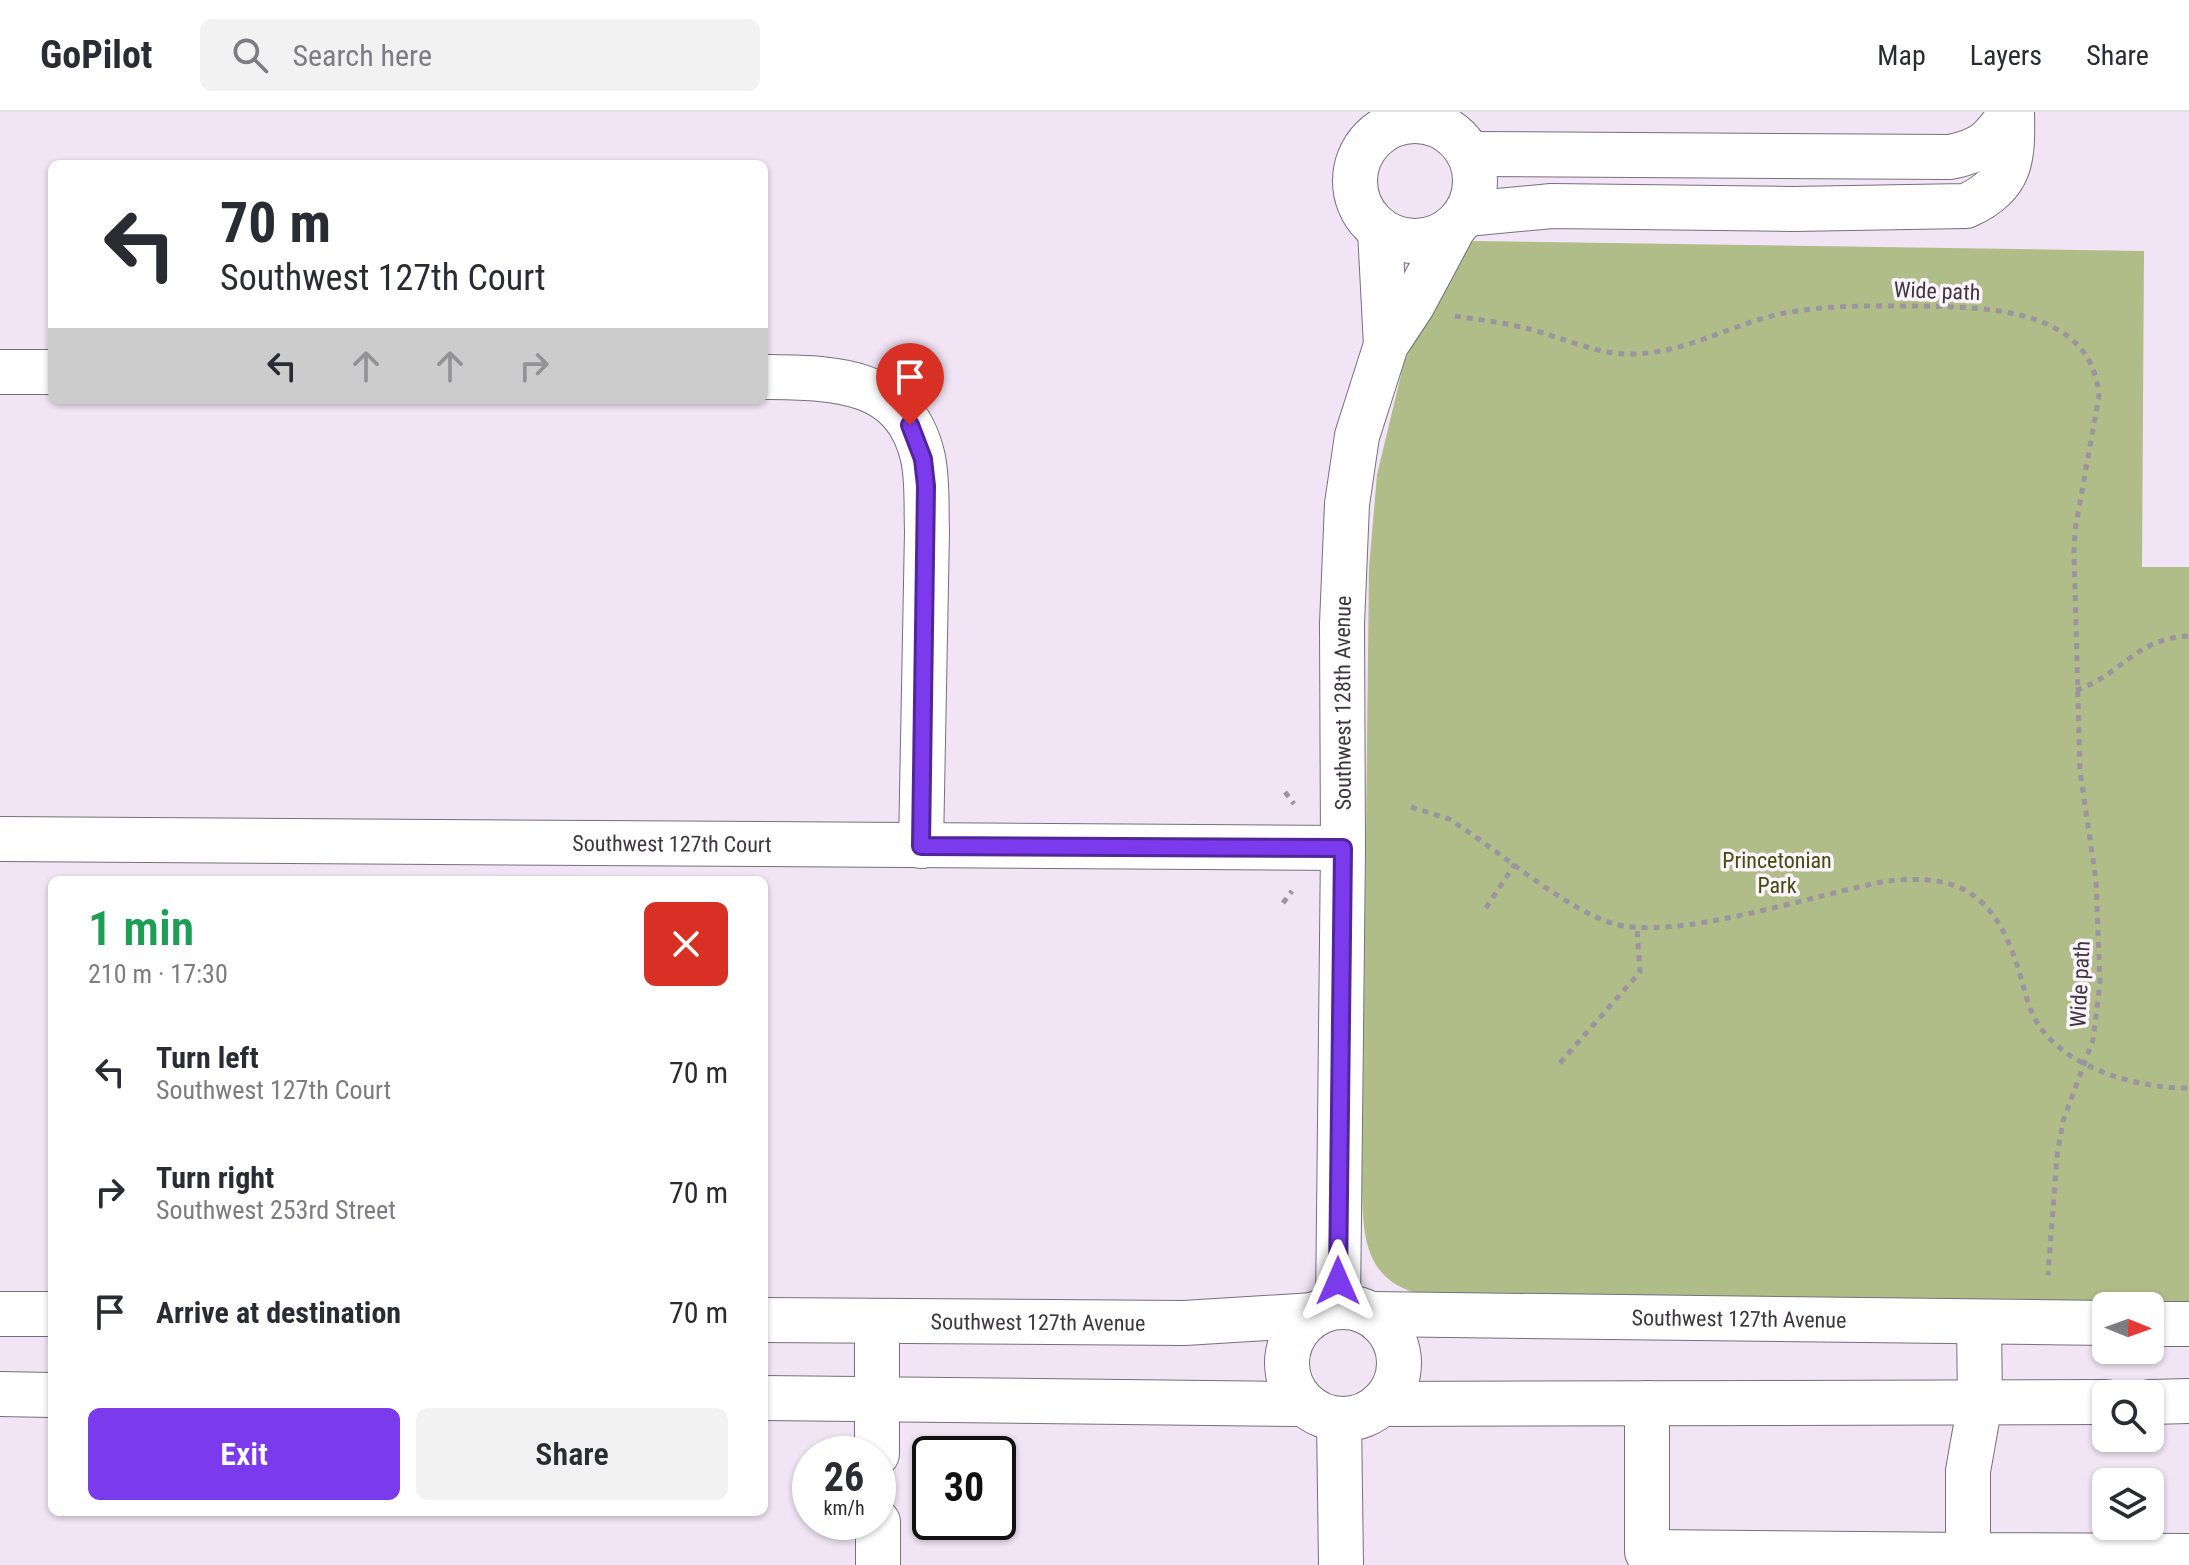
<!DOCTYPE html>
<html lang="en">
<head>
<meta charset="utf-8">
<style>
  :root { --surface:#fff; --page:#f2f2f3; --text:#2b2b33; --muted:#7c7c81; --line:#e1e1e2; --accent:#7c3aed }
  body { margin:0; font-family:"Roboto Condensed",sans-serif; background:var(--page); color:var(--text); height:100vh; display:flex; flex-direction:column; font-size:30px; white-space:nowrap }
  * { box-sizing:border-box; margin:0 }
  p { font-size:26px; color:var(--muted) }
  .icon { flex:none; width:44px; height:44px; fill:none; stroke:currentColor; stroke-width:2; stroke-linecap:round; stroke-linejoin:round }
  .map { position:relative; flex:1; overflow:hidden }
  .drawer { position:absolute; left:48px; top:764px; width:720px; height:640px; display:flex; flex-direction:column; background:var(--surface); border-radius:12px; box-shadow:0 2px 6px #0004 }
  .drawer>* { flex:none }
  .hud { position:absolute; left:48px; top:48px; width:720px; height:244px; border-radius:12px; box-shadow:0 2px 6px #0004; background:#fff; color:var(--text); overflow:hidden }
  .needle { width:52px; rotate:91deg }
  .tools { position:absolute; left:2092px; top:1180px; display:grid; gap:16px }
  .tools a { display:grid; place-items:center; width:72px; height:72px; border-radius:12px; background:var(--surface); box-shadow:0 2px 6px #0004; font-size:40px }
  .speed { position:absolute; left:792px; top:1324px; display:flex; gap:16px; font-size:40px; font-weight:700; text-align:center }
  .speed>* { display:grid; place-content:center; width:104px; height:104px; border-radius:50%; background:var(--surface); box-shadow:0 2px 6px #0004; line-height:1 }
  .speed small { font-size:20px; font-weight:400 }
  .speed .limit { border:4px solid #111; border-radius:12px; background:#fff; color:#111 }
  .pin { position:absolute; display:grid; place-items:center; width:68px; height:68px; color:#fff; margin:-82px -34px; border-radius:50% 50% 50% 0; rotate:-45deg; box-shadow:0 0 8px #0007 }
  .pin .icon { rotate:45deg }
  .me { position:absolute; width:88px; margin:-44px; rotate:0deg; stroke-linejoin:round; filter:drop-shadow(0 0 6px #0008) }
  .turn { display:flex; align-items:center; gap:28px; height:168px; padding:0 40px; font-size:36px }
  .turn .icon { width:104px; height:104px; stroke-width:2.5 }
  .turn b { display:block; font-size:56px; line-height:68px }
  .lanes { display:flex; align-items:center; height:76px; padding:0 40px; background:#0003; justify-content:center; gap:40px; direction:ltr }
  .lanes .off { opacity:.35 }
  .round { display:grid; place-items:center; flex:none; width:84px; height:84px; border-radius:12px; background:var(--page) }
  .headline { display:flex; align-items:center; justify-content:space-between; height:136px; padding:0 40px }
  h1 { font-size:48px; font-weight:600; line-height:60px; color:#1e9e55 }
  .cta { display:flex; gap:16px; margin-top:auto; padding:16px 40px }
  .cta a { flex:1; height:92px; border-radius:12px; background:var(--accent); color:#fff; font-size:32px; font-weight:600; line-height:92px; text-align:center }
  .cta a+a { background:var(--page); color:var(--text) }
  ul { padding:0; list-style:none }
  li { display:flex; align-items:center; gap:24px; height:120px; padding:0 40px }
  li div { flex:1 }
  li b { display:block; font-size:30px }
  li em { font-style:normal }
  header { display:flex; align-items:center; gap:48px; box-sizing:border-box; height:112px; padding:0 40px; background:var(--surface); border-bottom:2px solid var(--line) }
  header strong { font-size:38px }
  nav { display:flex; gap:44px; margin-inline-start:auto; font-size:28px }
  .search { width:560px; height:72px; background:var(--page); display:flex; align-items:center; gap:20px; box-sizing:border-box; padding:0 28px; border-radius:12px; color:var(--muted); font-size:30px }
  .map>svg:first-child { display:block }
  .green { fill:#b0bd88 }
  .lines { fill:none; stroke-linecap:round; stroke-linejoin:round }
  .minor-casing { stroke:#796e7c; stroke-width:46 }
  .path { stroke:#9d94a0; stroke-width:5; stroke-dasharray:6 6; stroke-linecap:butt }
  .minor { stroke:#fff; stroke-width:44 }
  .route-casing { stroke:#51269a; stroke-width:20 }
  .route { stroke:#7c3aed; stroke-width:14 }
  .labels { text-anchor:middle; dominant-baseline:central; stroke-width:7; stroke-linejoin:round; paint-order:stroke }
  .street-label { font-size:22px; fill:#3d383e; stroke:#fbf4fe }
  .park-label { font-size:22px; fill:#424d0b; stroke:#fbf4fe }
</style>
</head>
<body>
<header>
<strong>GoPilot</strong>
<div class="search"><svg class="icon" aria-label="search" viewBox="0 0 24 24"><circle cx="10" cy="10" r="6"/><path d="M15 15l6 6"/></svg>Search here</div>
<nav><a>Map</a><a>Layers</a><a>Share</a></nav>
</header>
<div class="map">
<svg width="2189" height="1453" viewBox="0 0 2189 1453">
  <rect width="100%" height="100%" fill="#f1e4f5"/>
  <path class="green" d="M1473 129 2144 139 2142 455H2189V1194L1450 1185C1438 1184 1424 1184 1413 1180 1363 1164 1363 1119 1362 1075L1369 456 1377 363 1404 250 1448 158Z"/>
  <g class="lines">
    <g class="minor-casing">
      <g id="minor">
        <circle cx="1415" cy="69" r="60"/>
        <path d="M1469 42 1950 45C1985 38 1992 28 2012 0"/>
        <path d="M1466 102 1552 94 1793 97 1966 94C2013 73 2013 46 2012 0"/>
        <polyline points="1380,119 1386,233"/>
        <polyline points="0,260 52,260"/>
        <path d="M764 265C831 266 905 264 923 346 928 370 926 395 927 419L921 734"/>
        <path id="s1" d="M0 727 1343 736"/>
        <path id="s2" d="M1338 1195 1343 736 1342 512 1347 392 1357 324 1386 233 1413 192 1453 117"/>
        <circle cx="1343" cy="1251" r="56"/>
        <polyline points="0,1202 52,1202"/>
        <path id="s3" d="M1371 1202 2106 1211"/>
        <path id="s4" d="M764 1208 1184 1211 1314 1203"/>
        <polyline points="877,1209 877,1342"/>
        <polyline points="1979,1211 1980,1291 1968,1359 1968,1443 2189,1444"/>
        <polyline points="2150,1212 2189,1212"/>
        <polyline points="0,1282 52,1283"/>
        <polyline points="764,1286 1303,1292"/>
        <polyline points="2150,1290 2189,1289"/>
        <polyline points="1647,1291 1647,1440 1968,1443 1966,1453"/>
        <polyline points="1381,1292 2106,1290"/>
        <polyline points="1339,1307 1341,1453"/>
        <polyline points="878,1410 878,1453"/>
      </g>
    </g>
    <g class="path">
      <path d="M1455 204C1481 208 1508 211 1533 218 1566 227 1599 243 1633 242 1687 241 1733 211 1785 201 1827 193 1869 194 1912 194 1979 195 2092 193 2099 284L2075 418 2074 441 2080 659 2096 768 2100 871 2093 928 2063 1009 2057 1044 2048 1163"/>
      <path d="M2076 578C2121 564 2135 526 2189 524"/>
      <polyline points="1285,680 1294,692"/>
      <path d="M1411 695 1449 707 1467 719C1507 746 1567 797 1611 811 1674 831 1818 781 1888 769 1960 761 1994 783 2017 853 2023 870 2026 889 2034 905 2059 955 2138 977 2189 976"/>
      <polyline points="1283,791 1292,779"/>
      <polyline points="1486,796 1515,752"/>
      <polyline points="1560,951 1640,860 1637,816"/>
      <polyline points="930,1331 945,1342"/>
    </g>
    <use href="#minor" class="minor"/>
  </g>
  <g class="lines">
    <g class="route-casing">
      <polyline id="route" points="910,313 923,347 926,374 921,734 1343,736 1338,1169"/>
    </g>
    <use href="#route" class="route"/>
  </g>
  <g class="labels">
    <g class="street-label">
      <text transform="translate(1937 179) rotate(2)">Wide path</text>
      <text stroke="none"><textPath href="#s2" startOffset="604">Southwest 128th Avenue</textPath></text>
      <text stroke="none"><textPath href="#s1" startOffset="672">Southwest 127th Court</textPath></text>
      <text transform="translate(2080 872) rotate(-87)">Wide path</text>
      <text stroke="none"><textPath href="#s3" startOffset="368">Southwest 127th Avenue</textPath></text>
      <text stroke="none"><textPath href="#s4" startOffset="274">Southwest 127th Avenue</textPath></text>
    </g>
    <g class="park-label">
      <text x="1777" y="748">Princetonian<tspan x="1777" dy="25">Park</tspan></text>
    </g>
  </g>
</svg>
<div class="tools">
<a><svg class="needle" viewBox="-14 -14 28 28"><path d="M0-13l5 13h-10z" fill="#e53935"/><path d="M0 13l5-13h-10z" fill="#7c7c81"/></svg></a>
<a><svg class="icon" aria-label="search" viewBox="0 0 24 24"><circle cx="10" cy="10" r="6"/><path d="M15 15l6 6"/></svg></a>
<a><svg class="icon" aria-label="layers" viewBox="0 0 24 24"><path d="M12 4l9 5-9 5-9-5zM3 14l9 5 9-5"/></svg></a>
</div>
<div class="speed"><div>26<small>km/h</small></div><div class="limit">30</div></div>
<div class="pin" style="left:910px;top:313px;background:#d93025"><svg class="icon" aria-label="arrive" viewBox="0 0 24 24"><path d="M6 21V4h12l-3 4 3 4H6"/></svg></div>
<svg class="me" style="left:1338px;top:1169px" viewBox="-20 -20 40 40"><path d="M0-17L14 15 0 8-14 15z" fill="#7c3aed" stroke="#fff" stroke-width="4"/></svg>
<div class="hud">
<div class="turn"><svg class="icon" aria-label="left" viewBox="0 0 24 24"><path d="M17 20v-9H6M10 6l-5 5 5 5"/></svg><div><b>70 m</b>Southwest 127th Court</div></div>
<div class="lanes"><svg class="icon" aria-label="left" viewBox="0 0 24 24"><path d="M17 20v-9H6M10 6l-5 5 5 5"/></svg><svg class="icon off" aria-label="ahead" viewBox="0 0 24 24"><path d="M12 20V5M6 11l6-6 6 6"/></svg><svg class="icon off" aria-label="ahead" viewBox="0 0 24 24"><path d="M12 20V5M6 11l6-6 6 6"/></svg><svg class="icon off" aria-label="right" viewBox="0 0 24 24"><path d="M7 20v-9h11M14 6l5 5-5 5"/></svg></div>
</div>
<section class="drawer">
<div class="headline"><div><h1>1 min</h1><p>210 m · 17:30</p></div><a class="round" style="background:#d93025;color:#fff"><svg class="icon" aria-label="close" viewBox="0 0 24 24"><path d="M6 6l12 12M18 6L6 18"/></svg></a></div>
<ul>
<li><svg class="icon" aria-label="left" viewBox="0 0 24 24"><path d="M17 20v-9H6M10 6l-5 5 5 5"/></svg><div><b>Turn left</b><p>Southwest 127th Court</p></div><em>70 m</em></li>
<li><svg class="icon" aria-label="right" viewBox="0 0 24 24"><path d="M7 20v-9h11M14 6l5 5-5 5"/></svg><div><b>Turn right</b><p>Southwest 253rd Street</p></div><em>70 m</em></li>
<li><svg class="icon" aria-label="arrive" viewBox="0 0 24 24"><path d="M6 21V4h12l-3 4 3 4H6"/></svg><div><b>Arrive at destination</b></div><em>70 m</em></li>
</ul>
<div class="cta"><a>Exit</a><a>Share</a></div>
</section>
</div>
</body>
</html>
